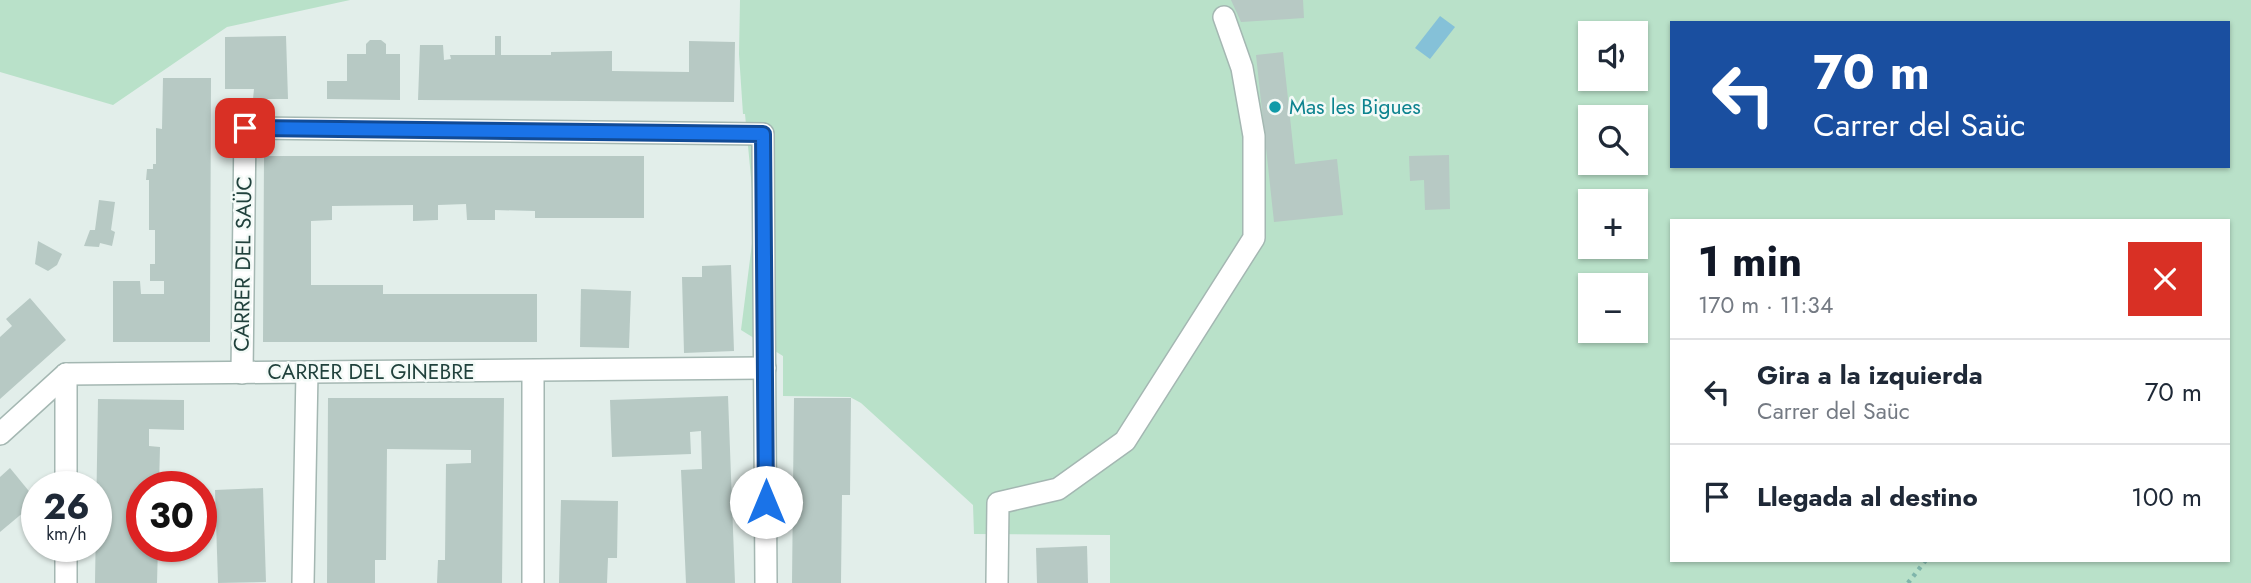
<!DOCTYPE html>
<html lang="es">
<head>
<meta charset="utf-8">
<style>
  :root { --surface:#fff; --page:#f2f2f3; --text:#1f2937; --muted:#747a83; --line:#e0e1e3; --accent:#111827 }
  body { margin:0; font-family:Jost,sans-serif; background:var(--page); color:var(--text); height:100vh; display:flex; flex-direction:column; font-size:26px; white-space:nowrap }
  * { box-sizing:border-box; margin:0 }
  p { font-size:23px; color:var(--muted) }
  .icon { flex:none; width:38px; height:38px; fill:none; stroke:currentColor; stroke-width:2; stroke-linecap:round; stroke-linejoin:round }
  .map { position:relative; flex:1; overflow:hidden }
  .details { position:absolute; left:1670px; top:219px; width:560px; height:343px; display:flex; flex-direction:column; background:var(--surface); border-radius:0px; box-shadow:0 2px 5px #0004 }
  .details>* { flex:none }
  .hud { position:absolute; left:1670px; top:21px; width:560px; height:147px; border-radius:0px; box-shadow:0 2px 5px #0004; background:#1a4fa0; color:#fff; overflow:hidden }
  .controls { position:absolute; left:1578px; top:21px; display:grid; gap:14px }
  .controls a { display:grid; place-items:center; width:70px; height:70px; border-radius:0px; background:var(--surface); box-shadow:0 2px 5px #0004; font-size:35px }
  .speed { position:absolute; left:21px; top:471px; display:flex; gap:14px; font-size:35px; font-weight:700; text-align:center }
  .speed>* { display:grid; place-content:center; width:91px; height:91px; border-radius:50%; background:var(--surface); box-shadow:0 2px 5px #0004; line-height:1 }
  .speed small { font-size:18px; font-weight:400 }
  .speed .limit { border:10px solid #d22; background:#fff; color:#111 }
  .pin { position:absolute; display:grid; place-items:center; width:60px; height:60px; color:#fff; margin:-30px; border-radius:14px; box-shadow:0 4px 10px #0006 }
  .me { position:absolute; width:77px; margin:-38px; rotate:0deg; stroke-linejoin:round; filter:drop-shadow(0 0 5px #0008) }
  .turn { display:flex; align-items:center; gap:24px; height:147px; padding:0 28px; font-size:32px }
  .turn .icon { width:91px; height:91px; stroke-width:2.5 }
  .turn b { display:block; font-size:49px; line-height:60px }
  .round { display:grid; place-items:center; flex:none; width:74px; height:74px; border-radius:0px; background:var(--page) }
  .head { display:flex; align-items:center; justify-content:space-between; height:119px; padding:0 28px }
  h1 { font-size:42px; font-weight:700; line-height:52px; color:var(--accent) }
  ul { padding:0; list-style:none }
  li { display:flex; align-items:center; gap:21px; height:105px; padding:0 28px; border-top:2px solid var(--line) }
  li div { flex:1 }
  li b { display:block; font-size:26px }
  li em { font-style:normal }
  .map>svg:first-child { display:block }
  .green { fill:#b9e1c9; fill-rule:evenodd }
  .water { fill:#85c1d8 }
  .building { fill:#b7c9c4 }
  .lines { fill:none; stroke-linecap:round; stroke-linejoin:round }
  .minor-casing { stroke:#a4b7b2; stroke-width:24 }
  .path { stroke:#7fb5ab; stroke-width:4.5; stroke-dasharray:3.5 5; stroke-linecap:butt }
  .minor { stroke:#fff; stroke-width:21 }
  .route-casing { stroke:#114b97; stroke-width:18 }
  .route { stroke:#1a73e8; stroke-width:12 }
  .culture-dot { fill:#0f9aa8; stroke:#f3faf7; stroke-width:2.5 }
  .labels { text-anchor:middle; dominant-baseline:central; stroke-width:5; stroke-linejoin:round; paint-order:stroke }
  .culture-label { font-size:21px; fill:#0d838f; stroke:#f3faf7; text-anchor:start }
  .street-label { font-size:21px; fill:#20413c; stroke:#f3faf7 }
</style>
</head>
<body>
<div class="map">
<svg width="2251" height="583" viewBox="0 0 2251 583">
  <rect width="100%" height="100%" fill="#e2eeea"/>
  <g class="green">
    <polygon points="0,0 350,0 227,27 113,105 0,72"/>
    <path d="M740 0H2251V583H1110V535L974 534 973 505 861 403 850 397 783 396V356L741 330 755 220 745 114H743L739 54ZM1671 23H2228V166H1671ZM1591 33H1636V79H1591ZM1591 117H1636V163H1591ZM1591 201H1636V247H1591ZM1671 220H2228V560H1671ZM1591 285H1636V331H1591Z"/>
  </g>
  <polygon class="water" points="1440,16 1455,27 1430,59 1415,48"/>
  <g class="building">
    <polygon points="1231,0 1303,0 1304,18 1241,22"/>
    <polygon points="286,36 288,99 253,99 254,89 225,89 225,37"/>
    <polygon points="495,36 501,36 501,55 551,55 551,52 612,51 612,71 689,72 689,41 735,42 734,102 418,100 420,45 443,45 444,60 451,59 450,55 495,55"/>
    <polygon points="370,40 381,40 386,44 386,54 400,54 400,100 327,99 327,81 347,81 347,54 366,54 366,44"/>
    <polygon points="1283,52 1295,164 1337,159 1343,215 1274,222 1256,55"/>
    <polygon points="163,78 211,78 210,342 113,342 113,281 140,281 141,294 164,294 164,281 150,281 150,264 155,264 155,230 149,230 149,180 146,180 147,169 153,169 153,164 156,164 156,128 162,129"/>
    <polygon points="1449,155 1450,209 1425,210 1424,180 1410,181 1409,156"/>
    <polygon points="264,156 644,156 644,218 535,218 535,211 495,210 495,220 467,220 466,204 438,205 438,220 413,221 413,205 332,206 332,220 311,221 311,285 383,285 383,294 537,294 537,342 263,342"/>
    <polygon points="99,200 115,202 111,230 115,232 112,246 100,243 99,247 84,246 90,230 95,230"/>
    <polygon points="38,241 62,254 57,265 48,271 35,264"/>
    <polygon points="731,265 734,351 684,353 682,277 702,277 702,266"/>
    <polygon points="581,289 631,291 629,348 580,347"/>
    <polygon points="30,298 66,340 0,399 0,337 12,326 6,319"/>
    <polygon points="728,396 735,583 686,583 681,470 702,469 701,431 690,432 691,454 612,457 610,400"/>
    <polygon points="328,398 504,398 502,583 437,583 438,560 445,560 446,464 471,463 471,450 387,449 386,560 375,560 375,583 327,583"/>
    <polygon points="794,398 851,398 850,495 842,495 841,583 792,583"/>
    <polygon points="98,399 184,400 184,430 149,429 149,446 160,447 159,486 142,486 142,546 158,546 157,583 95,583"/>
    <polygon points="10,468 37,501 0,532 0,477"/>
    <polygon points="263,488 266,582 218,583 215,490"/>
    <polygon points="561,500 618,501 617,558 608,558 607,583 559,583"/>
    <polygon points="1087,546 1088,583 1037,583 1036,548"/>
  </g>
  <g class="lines">
    <g class="minor-casing">
      <g id="minor">
        <polyline points="242,373 245,128 763,134 766,583"/>
        <polyline points="66,374 66,486"/>
        <polyline points="0,434 66,374 765,368"/>
        <polyline points="66,546 66,583"/>
        <polyline points="303,583 307,372"/>
        <polyline points="533,583 533,372"/>
        <polyline points="997,583 998,503 1058,489 1125,441 1254,238 1254,136 1242,68 1224,17"/>
      </g>
    </g>
    <polyline class="path" points="1908,583 1926,560"/>
    <use href="#minor" class="minor"/>
  </g>
  <g class="lines">
    <g class="route-casing">
      <polyline id="route" points="245,128 763,134 766,502"/>
    </g>
    <use href="#route" class="route"/>
  </g>
  <circle class="culture-dot" cx="1275" cy="107" r="7"/>
  <g class="labels">
    <g class="culture-label">
      <text x="1289" y="107">Mas les Bigues</text>
    </g>
    <g class="street-label">
      <text transform="translate(243 264) rotate(-89)">CARRER DEL SAÜC</text>
      <text x="371" y="372">CARRER DEL GINEBRE</text>
    </g>
  </g>
</svg>
<div class="controls">
<a><svg class="icon" aria-label="sound" viewBox="0 0 24 24"><path d="M4 9h4l5-4v14l-5-4H4zM17 9q2 3 0 6"/></svg></a>
<a><svg class="icon" aria-label="search" viewBox="0 0 24 24"><circle cx="10" cy="10" r="6"/><path d="M15 15l6 6"/></svg></a>
<a>+</a>
<a>−</a>
</div>
<div class="speed"><div>26<small>km/h</small></div><div class="limit">30</div></div>
<div class="pin" style="left:245px;top:128px;background:#d93025"><svg class="icon" aria-label="arrive" viewBox="0 0 24 24"><path d="M6 21V4h12l-3 4 3 4H6"/></svg></div>
<svg class="me" style="left:766px;top:502px" viewBox="-20 -20 40 40"><circle r="19" fill="#fff"/><path d="M0-13L10 11 0 6-10 11z" fill="#1a73e8"/></svg>
<div class="hud">
<div class="turn"><svg class="icon" aria-label="left" viewBox="0 0 24 24"><path d="M17 20v-9H6M10 6l-5 5 5 5"/></svg><div><b>70 m</b>Carrer del Saüc</div></div>
</div>
<section class="details">
<div class="head"><div><h1>1 min</h1><p>170 m · 11:34</p></div><a class="round" style="background:#d93025;color:#fff"><svg class="icon" aria-label="close" viewBox="0 0 24 24"><path d="M6 6l12 12M18 6L6 18"/></svg></a></div>
<ul>
<li><svg class="icon" aria-label="left" viewBox="0 0 24 24"><path d="M17 20v-9H6M10 6l-5 5 5 5"/></svg><div><b>Gira a la izquierda</b><p>Carrer del Saüc</p></div><em>70 m</em></li>
<li><svg class="icon" aria-label="arrive" viewBox="0 0 24 24"><path d="M6 21V4h12l-3 4 3 4H6"/></svg><div><b>Llegada al destino</b></div><em>100 m</em></li>
</ul>
</section>
</div>
</body>
</html>
